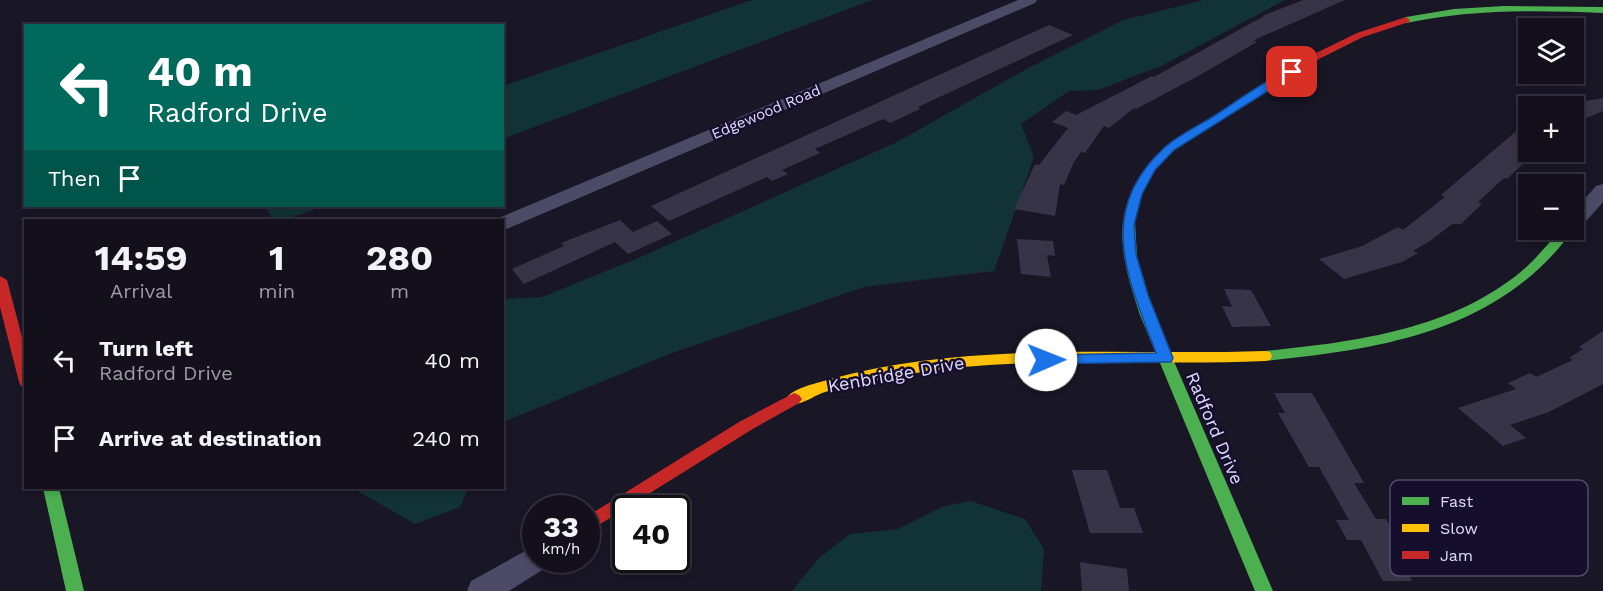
<!DOCTYPE html>
<html lang="en">
<head>
<meta charset="utf-8">
<style>
  :root { --surface:#13101c; --page:#201e29; --text:#f1f3f6; --muted:#9d9da3; --line:#32303b }
  body { margin:0; font-family:"Work Sans",sans-serif; background:var(--page); color:var(--text); height:100vh; display:flex; flex-direction:column; font-size:22px; white-space:nowrap }
  * { box-sizing:border-box; margin:0 }
  p { font-size:20px; color:var(--muted) }
  .icon { flex:none; width:33px; height:33px; fill:none; stroke:currentColor; stroke-width:2; stroke-linecap:round; stroke-linejoin:round }
  .map { position:relative; flex:1; overflow:hidden }
  .panel { position:absolute; left:24px; top:219px; width:480px; height:270px; display:flex; flex-direction:column; background:var(--surface); border-radius:0px; box-shadow:0 3px 9px #0003,0 0 0 2px var(--line) }
  .panel>* { flex:none }
  .top-card { position:absolute; left:24px; top:24px; width:480px; height:183px; border-radius:0px; box-shadow:0 3px 9px #0003,0 0 0 2px var(--line); background:#00695c; color:#fff; overflow:hidden }
  .tools { position:absolute; left:1518px; top:18px; display:grid; gap:12px }
  .tools a { display:grid; place-items:center; width:66px; height:66px; border-radius:0px; background:var(--surface); box-shadow:0 3px 9px #0003,0 0 0 2px var(--line); font-size:30px }
  .speed { position:absolute; left:522px; top:495px; display:flex; gap:12px; font-size:30px; font-weight:700; text-align:center }
  .speed>* { display:grid; place-content:center; width:78px; height:78px; border-radius:50%; background:var(--surface); box-shadow:0 3px 9px #0003,0 0 0 2px var(--line); line-height:1 }
  .speed small { font-size:15px; font-weight:400 }
  .speed .limit { border:3px solid #111; border-radius:9px; background:#fff; color:#111 }
  .pin { position:absolute; display:grid; place-items:center; width:51px; height:51px; color:#fff; margin:-26px; border-radius:12px; box-shadow:0 3px 9px #0006 }
  .me { position:absolute; width:66px; margin:-33px; rotate:89deg; stroke-linejoin:round; filter:drop-shadow(0 0 4px #0008) }
  .turn { display:flex; align-items:center; gap:21px; height:126px; padding:0 24px; font-size:27px }
  .turn .icon { width:78px; height:78px; stroke-width:2.5 }
  .turn b { display:block; font-size:42px; line-height:51px }
  .then { display:flex; align-items:center; height:57px; padding:0 24px; background:#0003; gap:12px; font-size:22px }
  .eta { display:flex; justify-content:space-evenly; align-items:center; height:102px; text-align:center }
  .eta b { font-size:36px; font-weight:700; line-height:42px }
  ul { padding:0; list-style:none }
  li { display:flex; align-items:center; gap:18px; height:78px; padding:0 24px }
  li div { flex:1 }
  li b { display:block; font-size:22px }
  li em { font-style:normal }
  .map>svg:first-child { display:block }
  .green { fill:#123335 }
  .building { fill:#383447 }
  .lines { fill:none; stroke-linecap:round; stroke-linejoin:round }
  .street { fill:#4c4a67; fill-rule:evenodd }
  .fast { fill:#4caf50; fill-rule:evenodd }
  .slow { fill:#ffc107; fill-rule:evenodd }
  .jam { fill:#c62828; fill-rule:evenodd }
  .route { fill:#1a73e8; stroke:#114b97; stroke-width:1.5 }
  .labels { text-anchor:middle; dominant-baseline:central; stroke-width:5; stroke-linejoin:round; paint-order:stroke }
  .far-street-label { font-size:15px; fill:#e0daff; stroke:#150f2d }
  .street-label { font-size:18px; fill:#e0daff; stroke:#150f2d }
  .key { fill:#150f2d; stroke:#524c6c; stroke-width:1.5 }
  .key-label { font-size:16px; fill:#e0daff }
</style>
</head>
<body>
<div class="map">
<svg width="1603" height="591" viewBox="0 0 1603 591">
  <rect width="100%" height="100%" fill="#191626"/>
  <g class="green">
    <polygon points="752,0 872,0 503,139 503,86"/>
    <polygon points="1204,0 1285,0 1161,66 1098,90 1069,91 1021,124 1034,157 994,271 864,287 672,353 503,422 503,299 542,297 643,256 897,142 1021,72 1123,20"/>
    <polygon points="264,206 324,206 284,220 274,220"/>
    <polygon points="353,488 468,488 460,507 415,524"/>
    <polygon points="971,501 1025,519 1044,549 1041,591 792,591 819,558 850,534 898,529 942,507"/>
  </g>
  <g class="building">
    <polygon points="1303,0 1345,0 1254,40 1257,42 1200,75 1136,109 1134,108 1109,128 1104,126 1085,153 1081,152 1074,162 1064,185 1060,184 1055,216 1014,209 1035,164 1039,165 1068,128 1052,122 1066,111 1076,115 1152,76 1154,77 1264,16 1262,16"/>
    <polygon points="1049,25 1073,35 918,107 920,109 890,123 883,119 815,149 820,153 782,170 788,174 772,181 767,177 669,221 651,206"/>
    <polygon points="1603,98 1603,111 1574,123 1574,103"/>
    <polygon points="1528,121 1528,159 1507,179 1504,178 1478,202 1482,204 1461,224 1452,224 1430,241 1413,251 1418,253 1402,262 1344,279 1319,259 1362,246 1398,227 1403,230 1445,197 1441,195"/>
    <polygon points="620,220 633,232 657,221 672,234 628,254 615,242 524,284 512,269 564,246 561,243"/>
    <polygon points="1017,239 1053,241 1055,256 1047,255 1051,277 1021,274"/>
    <polygon points="1224,289 1251,290 1271,326 1232,327 1222,306 1232,307"/>
    <polygon points="1603,331 1603,384 1549,412 1510,425 1526,438 1503,446 1458,408 1516,389 1508,383 1530,373 1536,377 1573,360 1569,358 1583,349 1579,347"/>
    <polygon points="1274,393 1312,393 1364,483 1354,483 1376,519 1386,519 1410,561 1400,561 1412,581 1383,581 1361,540 1347,540 1336,520 1349,520 1319,467 1309,467 1278,413 1285,413"/>
    <polygon points="1072,470 1107,470 1120,508 1134,508 1143,533 1090,533"/>
    <polygon points="1080,562 1127,569 1129,591 1082,591"/>
  </g>
  <g class="lines">
    <g class="street">
      <polygon points="1018,0 1037,0 1035,3 509,228 502,230 502,220 494,220"/>
      <polygon points="1603,184 1603,202 1581,227 1574,229 1574,211 1596,186"/>
      <polygon points="536,545 536,560 550,560 547,567 509,591 467,591 471,581"/>
    </g>
    <g class="fast">
      <path d="M1504 6 1603 7V13C1537 10 1471 9 1406 23L1402 20 1406 17 1454 9Z"/>
      <path d="M1129 218 1135 222 1137 257 1154 315 1273 591H1255L1140 315C1130 284 1120 255 1123 222Z"/>
      <path d="M1561 230H1573C1499 332 1382 349 1265 361L1260 360 1258 356 1260 352 1265 351C1354 342 1452 330 1523 270 1537 258 1548 243 1561 230Z"/>
      <polygon points="43,488 59,488 84,591 66,591"/>
    </g>
    <path class="slow" d="M1265 351 1270 352 1272 356 1270 360 1265 361C1149 366 1030 355 916 373 885 378 852 383 822 393 812 397 799 407 789 403L786 399C792 388 815 384 827 380 968 340 1120 356 1265 351Z"/>
    <g class="jam">
      <path d="M1406 17 1410 20 1409 22 1363 37 1321 58 1179 147C1162 160 1148 175 1141 196 1137 206 1137 216 1133 225H1125L1123 222C1128 188 1145 163 1171 142L1314 54 1357 33Z"/>
      <polygon points="0,276 7,280 26,352 26,387 21,386 19,382 0,307"/>
      <polygon points="794,393 799,395 802,399 799,403 751,430 586,533 586,517 739,422"/>
    </g>
  </g>
  <path class="route" d="M1292 69 1297 72 1295 74 1174 150 1155 170 1142 194 1134 225 1136 254 1148 295 1173 358 1171 362 1041 364 1039 360 1041 356 1046 355 1156 353C1128 278 1095 212 1164 148 1178 135 1198 126 1214 116 1234 103 1271 76 1292 69Z"/>
  <g class="labels">
    <g class="far-street-label">
      <text transform="translate(766 112) rotate(-23)">Edgewood Road</text>
    </g>
    <g class="street-label">
      <text transform="translate(896 374) rotate(-10)">Kenbridge Drive</text>
      <text transform="translate(1215 428) rotate(67)">Radford Drive</text>
    </g>
  </g>
  <rect x="1390" y="480" width="198" height="96" rx="9" class="key"/>
  <rect x="1402" y="497" width="27" height="8" fill="#4caf50"/>
  <rect x="1402" y="524" width="27" height="8" fill="#ffc107"/>
  <rect x="1402" y="551" width="27" height="8" fill="#c62828"/>
  <g class="key-label">
    <text x="1440" y="507">Fast</text>
    <text x="1440" y="534">Slow</text>
    <text x="1440" y="561">Jam</text>
  </g>
</svg>
<div class="tools">
<a><svg class="icon" aria-label="layers" viewBox="0 0 24 24"><path d="M12 4l9 5-9 5-9-5zM3 14l9 5 9-5"/></svg></a>
<a>+</a>
<a>−</a>
</div>
<div class="speed"><div>33<small>km/h</small></div><div class="limit">40</div></div>
<div class="pin" style="left:1292px;top:72px;background:#d93025"><svg class="icon" aria-label="arrive" viewBox="0 0 24 24"><path d="M6 21V4h12l-3 4 3 4H6"/></svg></div>
<svg class="me" style="left:1046px;top:360px" viewBox="-20 -20 40 40"><circle r="19" fill="#fff"/><path d="M0-13L10 11 0 6-10 11z" fill="#1a73e8"/></svg>
<div class="top-card">
<div class="turn"><svg class="icon" aria-label="left" viewBox="0 0 24 24"><path d="M17 20v-9H6M10 6l-5 5 5 5"/></svg><div><b>40 m</b>Radford Drive</div></div>
<div class="then">Then<svg class="icon" aria-label="arrive" viewBox="0 0 24 24"><path d="M6 21V4h12l-3 4 3 4H6"/></svg></div>
</div>
<section class="panel">
<div class="eta">
<div><b>14:59</b><p>Arrival</p></div>
<div><b>1</b><p>min</p></div>
<div><b>280</b><p>m</p></div>
</div>
<ul>
<li><svg class="icon" aria-label="left" viewBox="0 0 24 24"><path d="M17 20v-9H6M10 6l-5 5 5 5"/></svg><div><b>Turn left</b><p>Radford Drive</p></div><em>40 m</em></li>
<li><svg class="icon" aria-label="arrive" viewBox="0 0 24 24"><path d="M6 21V4h12l-3 4 3 4H6"/></svg><div><b>Arrive at destination</b></div><em>240 m</em></li>
</ul>
</section>
</div>
</body>
</html>
